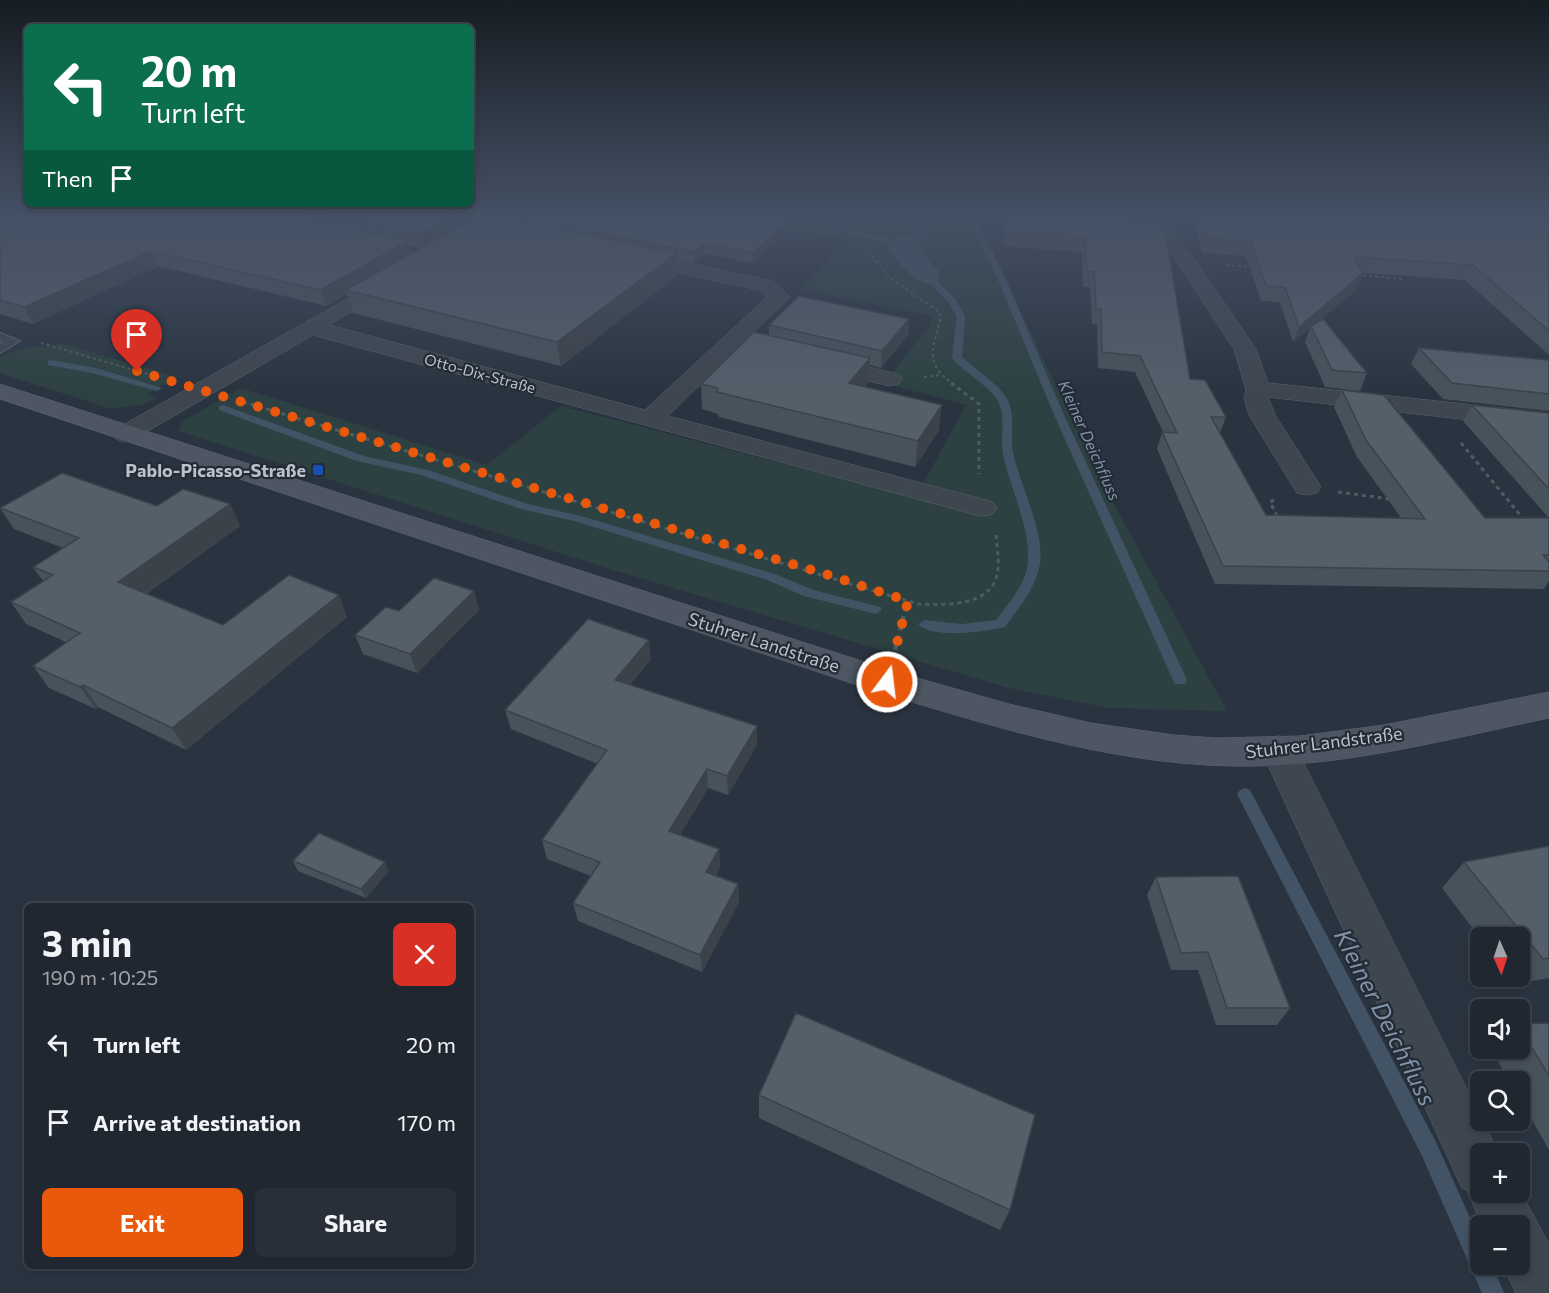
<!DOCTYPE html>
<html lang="en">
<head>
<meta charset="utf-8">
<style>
  :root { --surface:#202730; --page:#282f38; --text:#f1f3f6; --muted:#a2a5ab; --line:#3d444c; --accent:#ea580c }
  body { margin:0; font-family:Commissioner,sans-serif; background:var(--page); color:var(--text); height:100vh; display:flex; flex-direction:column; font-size:22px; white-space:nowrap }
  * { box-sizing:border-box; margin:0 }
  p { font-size:20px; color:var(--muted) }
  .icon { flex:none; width:33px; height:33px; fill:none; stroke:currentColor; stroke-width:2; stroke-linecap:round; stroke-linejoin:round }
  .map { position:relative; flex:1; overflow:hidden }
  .drawer { position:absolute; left:24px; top:903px; width:450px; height:366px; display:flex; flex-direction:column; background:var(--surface); border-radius:9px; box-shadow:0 3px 9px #0003,0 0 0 2px var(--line) }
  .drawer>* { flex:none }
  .guide { position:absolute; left:24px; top:24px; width:450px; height:183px; border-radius:9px; box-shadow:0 3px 9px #0003,0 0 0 2px var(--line); background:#0b6e4f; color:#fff; overflow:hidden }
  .needle { width:39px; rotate:177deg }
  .fabs { position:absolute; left:1470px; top:927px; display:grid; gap:12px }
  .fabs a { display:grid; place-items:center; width:60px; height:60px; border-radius:9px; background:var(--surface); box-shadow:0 3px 9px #0003,0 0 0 2px var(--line); font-size:30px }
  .pin { position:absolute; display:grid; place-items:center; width:51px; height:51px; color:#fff; margin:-62px -26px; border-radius:50% 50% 50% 0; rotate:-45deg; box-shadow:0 0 6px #0007 }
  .pin .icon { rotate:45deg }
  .me { position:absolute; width:66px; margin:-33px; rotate:15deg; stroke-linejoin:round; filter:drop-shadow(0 0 4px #0008) }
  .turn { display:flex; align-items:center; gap:21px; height:126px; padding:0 18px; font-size:27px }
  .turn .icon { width:78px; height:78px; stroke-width:2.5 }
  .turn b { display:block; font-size:42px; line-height:51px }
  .then { display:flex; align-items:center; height:57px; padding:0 18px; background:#0003; gap:12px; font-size:22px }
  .round { display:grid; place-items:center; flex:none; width:63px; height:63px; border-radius:9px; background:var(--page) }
  .summary { display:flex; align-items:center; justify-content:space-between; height:102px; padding:0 18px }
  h1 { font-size:36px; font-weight:700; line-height:45px }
  .button { display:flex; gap:12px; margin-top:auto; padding:12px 18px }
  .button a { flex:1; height:69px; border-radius:9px; background:var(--accent); color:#fff; font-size:24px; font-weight:700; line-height:69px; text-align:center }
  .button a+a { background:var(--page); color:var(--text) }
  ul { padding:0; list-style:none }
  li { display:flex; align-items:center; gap:18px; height:78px; padding:0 18px }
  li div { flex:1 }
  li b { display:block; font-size:22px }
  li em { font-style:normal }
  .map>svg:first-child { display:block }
  .green { fill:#2d4142 }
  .water { fill:#425366 }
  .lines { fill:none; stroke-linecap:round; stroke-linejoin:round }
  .stream { fill:#425366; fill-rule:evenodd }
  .service-casing { stroke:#5c646d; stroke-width:2 }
  .minor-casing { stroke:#5c646d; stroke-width:1 }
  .secondary-casing { stroke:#5c646d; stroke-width:1 }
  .path-far2 { stroke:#4c5e60; stroke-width:2; stroke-dasharray:3 3; stroke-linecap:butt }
  .path-far1 { stroke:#4c5e60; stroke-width:3; stroke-dasharray:4 4; stroke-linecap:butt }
  .path { stroke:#4c5e60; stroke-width:4.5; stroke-dasharray:5 5; stroke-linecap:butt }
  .service { fill:#3e4650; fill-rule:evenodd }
  .minor { fill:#3e4650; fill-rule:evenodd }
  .secondary { fill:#4d5662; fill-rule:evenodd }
  .wall { fill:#48525b; fill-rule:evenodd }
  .shaded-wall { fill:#3b424a }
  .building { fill:#545f6a; stroke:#3b424a; stroke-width:1.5 }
  .route { stroke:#ea580c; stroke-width:10; stroke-dasharray:0 18 }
  .transit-dot { fill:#1a4fb4; stroke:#232b35; stroke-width:2 }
  .labels { text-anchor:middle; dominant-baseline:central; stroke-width:4.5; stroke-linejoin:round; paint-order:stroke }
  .far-street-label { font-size:15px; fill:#bbc1ca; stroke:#232b35 }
  .far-water-label { font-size:16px; font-style:italic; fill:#8093a9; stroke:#232b35 }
  .poi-label { font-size:18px; font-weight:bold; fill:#bbc1ca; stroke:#232b35; text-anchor:end }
  .street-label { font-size:18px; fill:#bbc1ca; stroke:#232b35 }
  .near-water-label { font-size:24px; font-style:italic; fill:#8093a9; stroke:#232b35 }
</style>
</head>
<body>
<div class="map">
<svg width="1549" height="1293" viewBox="0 0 1549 1293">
  <rect width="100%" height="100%" fill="#2a3440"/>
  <g class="green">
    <polygon points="692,213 794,213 838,221 847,213 973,213 1110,497 1227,711 1109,708 1009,688 613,570 178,431 182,422 241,388 487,465 561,406 957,509 964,496 923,484 966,405 884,383 931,324 933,316 801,289 847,242"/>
    <path d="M60 343 177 377 147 394 156 399 145 404 111 409 0 373V357C11 353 21 348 32 347 44 346 49 350 60 343Z"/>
  </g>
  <path class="water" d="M889 213H935L939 223 918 244 927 259 940 272 937 285C914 284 900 265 887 247L888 240 912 233 888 219Z"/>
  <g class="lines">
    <g class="stream">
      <polygon points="743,213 760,213 888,238 908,250 904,252 886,242"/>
      <polygon points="966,213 974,213 1004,275 1065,417 1187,680 1185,684 1175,684 1173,680 1055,417 996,275"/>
      <path d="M922 271H928L956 300 965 316 962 357C974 368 998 384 1006 397 1016 412 1010 435 1013 452 1020 487 1049 538 1038 572 1032 593 1017 610 1005 627L1000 628C981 632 932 639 918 624L925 620 962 624 996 620C1007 605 1022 589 1027 569 1034 534 1009 487 1003 453 1000 437 1007 412 996 398 985 383 965 373 952 358L957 316 949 303 922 275Z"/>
      <polygon points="51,360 96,368 162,388 157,391 92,373 48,365 48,361"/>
      <polygon points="223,405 364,456 428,470 528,504 581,516 775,574 813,590 881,607 882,610 876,614 804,596 767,580 574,521 521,509 421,475 357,461 219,410 219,406"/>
      <polygon points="1245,788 1250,790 1436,1142 1480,1240 1480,1264 1492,1264 1504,1293 1482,1293 1422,1156 1237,794 1240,790"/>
    </g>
    <g class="service-casing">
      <polygon id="service" points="0,333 20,341 0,353 0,344 4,342 0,341"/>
    </g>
    <g class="minor-casing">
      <g id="minor">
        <polygon points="1150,213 1168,213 1168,226 1193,257 1256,349 1268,383 1549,413 1549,429 1268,397 1275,415 1321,487 1317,493 1307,495 1297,493 1249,415 1244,398 1246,389 1234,349 1178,264 1150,227"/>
        <polygon points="1531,213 1549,213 1549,228 1542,226"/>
        <polygon points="635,252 773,281 790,297 668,416 993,502 997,508 993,514 983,516 973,514 313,335 134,439 125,442 116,439 112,434 116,429 388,276 395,278 398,282 395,286 329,325 645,410 767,297 759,290 628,262 625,258 628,254"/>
        <polygon points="826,357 898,374 902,379 898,384 890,386 818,369 814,364 818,359"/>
        <polygon points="1279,736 1292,740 1498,1152 1480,1154 1480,1192 1520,1191 1549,1244 1549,1293 1516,1293 1502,1264 1520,1264 1520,1226 1482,1226 1467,1190 1462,1188 1261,750 1266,740"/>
      </g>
    </g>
    <g class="secondary-casing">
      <path id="secondary" d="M0 384 896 672 1009 704 1091 723 1174 735 1216 738 1300 736 1384 725 1549 692V718C1453 738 1356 764 1257 766 1126 769 999 728 875 691L0 399Z"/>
    </g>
    <g class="path-far2">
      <path d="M789 227 837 235 866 248 889 277 938 311 941 315C935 346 921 363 954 384"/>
      <polyline points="837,235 864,213"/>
      <polyline points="1226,265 1254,267"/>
      <polyline points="1357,275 1403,279"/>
      <polyline points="41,343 161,378"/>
      <polyline points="924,377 941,375"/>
    </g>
    <g class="path-far1">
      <polyline points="951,383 979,404 979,474"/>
      <path d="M243 402 918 604C941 605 984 607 995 581 1001 568 997 549 996 535"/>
      <polyline points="1461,443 1525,521"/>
      <polyline points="1338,492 1390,499"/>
      <polyline points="1274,500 1270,502 1278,518"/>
      <polyline points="906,609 908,601"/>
    </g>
    <polyline class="path" points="895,650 906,607"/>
    <use href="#service" class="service"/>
    <use href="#minor" class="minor"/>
    <use href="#secondary" class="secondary"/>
  </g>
  <g class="wall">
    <path d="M0 213H479L480 215 504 218 503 214 524 217 530 213H808L752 263 705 254 694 263 677 259 678 275 561 366 353 313 347 294 326 306 158 266 33 324 0 314ZM409 246 420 248 411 253Z"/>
    <polygon points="1006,213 1125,213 1126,220 1190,379 1226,417 1220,433 1266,515 1402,519 1357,457 1334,407 1342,390 1485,518 1549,518 1463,421 1472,405 1549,413 1549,581 1544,589 1215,584 1157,449 1162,432 1163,432 1135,372 1098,368 1097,325 1092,324 1090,287 1083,287 1082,252 1004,246"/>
    <polygon points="1191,213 1541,213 1549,222 1549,355 1465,280 1363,273 1357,289 1318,321 1367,373 1360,391 1325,387 1305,342 1310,328 1293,342 1280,302 1261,301 1246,256 1202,253"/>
    <polygon points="909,319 908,335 881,368 870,365 868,383 865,387 939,430 915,467 719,417 718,414 702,409 701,384 769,336 769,325"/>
    <polygon points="1419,348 1549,360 1549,411 1443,399 1411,364"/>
    <polygon points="230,504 240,526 146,594 223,625 339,595 347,617 186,750 98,707 96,709 49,688 33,666 66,642 26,624 11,602 43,581 33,567 63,548 14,529 0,508"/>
    <polygon points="479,610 417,673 363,654 355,635 399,611"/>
    <polygon points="651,659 630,685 757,726 757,745 728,795 708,788 680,835 719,849 720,868 716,876 738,884 739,902 702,972 578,921 573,903 591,876 547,859 542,840 598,764 511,729 505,710"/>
    <polygon points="1549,846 1549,978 1516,984 1510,976 1520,976 1520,938 1480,938 1442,888 1464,862"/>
    <polygon points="293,861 389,871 366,898 298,871"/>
    <polygon points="1156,877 1290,1008 1277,1025 1216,1025 1198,970 1171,970 1147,895"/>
    <polygon points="1549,1023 1549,1150 1520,1099 1520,1082 1510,1082 1490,1048 1520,1048 1520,1024"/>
    <polygon points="759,1095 1010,1210 1000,1230 759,1118"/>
  </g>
  <g class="shaded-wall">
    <polygon points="458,213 479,213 480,218 425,249 422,234"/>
    <polygon points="797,213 808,213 752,263 752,253"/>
    <polygon points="408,241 412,257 346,290 347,294 326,306 320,290"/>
    <polygon points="705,244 705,254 694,263 694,252"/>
    <polygon points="151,251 158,266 33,324 24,307"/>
    <polygon points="677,253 678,275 561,366 557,342"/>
    <polygon points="1363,273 1357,289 1312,327 1311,326 1310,328 1293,342 1299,327"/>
    <polygon points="909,319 908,335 881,368 882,351"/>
    <polygon points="870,358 868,383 848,409 849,383"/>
    <polygon points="942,405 939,430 915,467 918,441"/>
    <polygon points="230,504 240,526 131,604 118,582"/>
    <polygon points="474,591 479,610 417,673 410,654"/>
    <polygon points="339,595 347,617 186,750 172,728"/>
    <polygon points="649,640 651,659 618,699 615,680"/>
    <polygon points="83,685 98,707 96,709 80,687"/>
    <polygon points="757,726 757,745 728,795 727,776"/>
    <polygon points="707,769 708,788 671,850 669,831"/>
    <polygon points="719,849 720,868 707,890 706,872"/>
    <polygon points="385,862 389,871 366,898 361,889"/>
    <polygon points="738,884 739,902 702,972 700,955"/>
  </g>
  <g class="building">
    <polygon points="0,213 311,213 311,221 408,241 320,290 151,251 24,307 0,300"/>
    <polygon points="314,213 458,213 422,234"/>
    <polygon points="530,213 797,213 752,253 705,244 694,252 503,214 524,217"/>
    <polygon points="1007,213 1125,213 1126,220 1159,223 1165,231 1190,379 1205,380 1226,417 1211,417 1266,515 1425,519 1366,440 1342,390 1384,395 1485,518 1549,518 1549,555 1543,555 1549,562 1549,571 1223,566 1162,432 1177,433 1140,356 1102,352 1101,309 1096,309 1094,272 1087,271 1085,237 1006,231"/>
    <polygon points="1199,213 1541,213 1549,222 1549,331 1473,265 1355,257 1363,273 1299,327 1285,287 1266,286 1251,242 1206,238"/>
    <polygon points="482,214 677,253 557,342 346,290"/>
    <polygon points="799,296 909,319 882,351 769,325"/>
    <polygon points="1323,319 1367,373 1332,370 1311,326"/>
    <polygon points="754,332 870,358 849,383 942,405 918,441 717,392 718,388 701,384"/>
    <polygon points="1419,348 1549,360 1549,394 1452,383"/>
    <polygon points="1472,405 1549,413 1549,489"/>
    <polygon points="62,473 157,506 183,489 230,504 118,582 223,625 289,575 339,595 172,728 83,685 80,687 33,666 80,633 11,602 53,575 33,567 79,538 0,508"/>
    <polygon points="434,578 474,591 410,654 355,635 386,607 399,611"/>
    <polygon points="588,619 649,640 615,680 757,726 727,776 707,769 669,831 719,849 706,872 738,884 700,955 573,903 600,862 542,840 607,750 505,710"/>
    <polygon points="319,833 385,862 361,889 293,861"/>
    <polygon points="1549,846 1549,958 1543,959 1464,862"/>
    <polygon points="1238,876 1290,1008 1227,1008 1208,952 1181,953 1156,877"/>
    <polygon points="796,1013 1035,1115 1010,1210 759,1095"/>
    <polygon points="1549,1023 1549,1076 1520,1028 1520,1024"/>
  </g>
  <linearGradient id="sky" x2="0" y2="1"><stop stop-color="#171d23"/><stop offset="0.54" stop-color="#445064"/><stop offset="1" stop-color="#445064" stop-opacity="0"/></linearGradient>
  <rect width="1549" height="394" fill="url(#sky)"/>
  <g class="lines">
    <polyline class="route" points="137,371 819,572 908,601 887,682"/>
  </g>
  <rect class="transit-dot" x="312" y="464" width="12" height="12" rx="3"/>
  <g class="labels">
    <g class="far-street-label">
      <text transform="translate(480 373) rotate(15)">Otto-Dix-Straße</text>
    </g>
    <g class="far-water-label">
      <text transform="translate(1090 440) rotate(66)">Kleiner Deichfluss</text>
    </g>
    <g class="poi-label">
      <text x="306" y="470">Pablo-Picasso-Straße</text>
    </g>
    <g class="street-label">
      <text transform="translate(764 642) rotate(18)">Stuhrer Landstraße</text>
      <text transform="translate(1324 742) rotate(-7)">Stuhrer Landstraße</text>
    </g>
    <g class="near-water-label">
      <text transform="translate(1386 1017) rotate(63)">Kleiner Deichfluss</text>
    </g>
  </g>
</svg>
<div class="fabs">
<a><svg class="needle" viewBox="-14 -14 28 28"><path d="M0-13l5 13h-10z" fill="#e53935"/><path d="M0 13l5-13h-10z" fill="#a2a5ab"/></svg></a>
<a><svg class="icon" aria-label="sound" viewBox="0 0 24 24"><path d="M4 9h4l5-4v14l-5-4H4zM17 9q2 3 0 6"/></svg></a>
<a><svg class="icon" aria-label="search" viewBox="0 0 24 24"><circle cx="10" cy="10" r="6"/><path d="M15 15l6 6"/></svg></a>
<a>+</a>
<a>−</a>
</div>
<div class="pin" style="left:137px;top:371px;background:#d93025"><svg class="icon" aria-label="arrive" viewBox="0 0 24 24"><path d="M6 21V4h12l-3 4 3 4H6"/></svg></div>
<svg class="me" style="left:887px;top:682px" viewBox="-20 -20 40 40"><circle r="17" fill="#ea580c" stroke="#fff" stroke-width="3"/><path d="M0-11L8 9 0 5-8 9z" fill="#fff"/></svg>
<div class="guide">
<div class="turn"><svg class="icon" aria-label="left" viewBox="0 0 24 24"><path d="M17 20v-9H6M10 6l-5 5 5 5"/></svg><div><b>20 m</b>Turn left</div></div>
<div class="then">Then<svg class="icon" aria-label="arrive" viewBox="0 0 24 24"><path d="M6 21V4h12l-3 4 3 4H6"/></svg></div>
</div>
<section class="drawer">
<div class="summary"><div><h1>3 min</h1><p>190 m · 10:25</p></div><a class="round" style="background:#d93025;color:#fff"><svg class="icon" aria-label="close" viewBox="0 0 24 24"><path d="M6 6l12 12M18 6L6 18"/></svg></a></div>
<ul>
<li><svg class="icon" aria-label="left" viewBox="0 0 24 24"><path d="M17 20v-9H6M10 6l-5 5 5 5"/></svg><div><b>Turn left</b></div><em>20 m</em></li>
<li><svg class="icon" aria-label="arrive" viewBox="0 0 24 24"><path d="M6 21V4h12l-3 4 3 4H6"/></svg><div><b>Arrive at destination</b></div><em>170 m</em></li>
</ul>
<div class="button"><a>Exit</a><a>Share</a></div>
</section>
</div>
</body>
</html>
